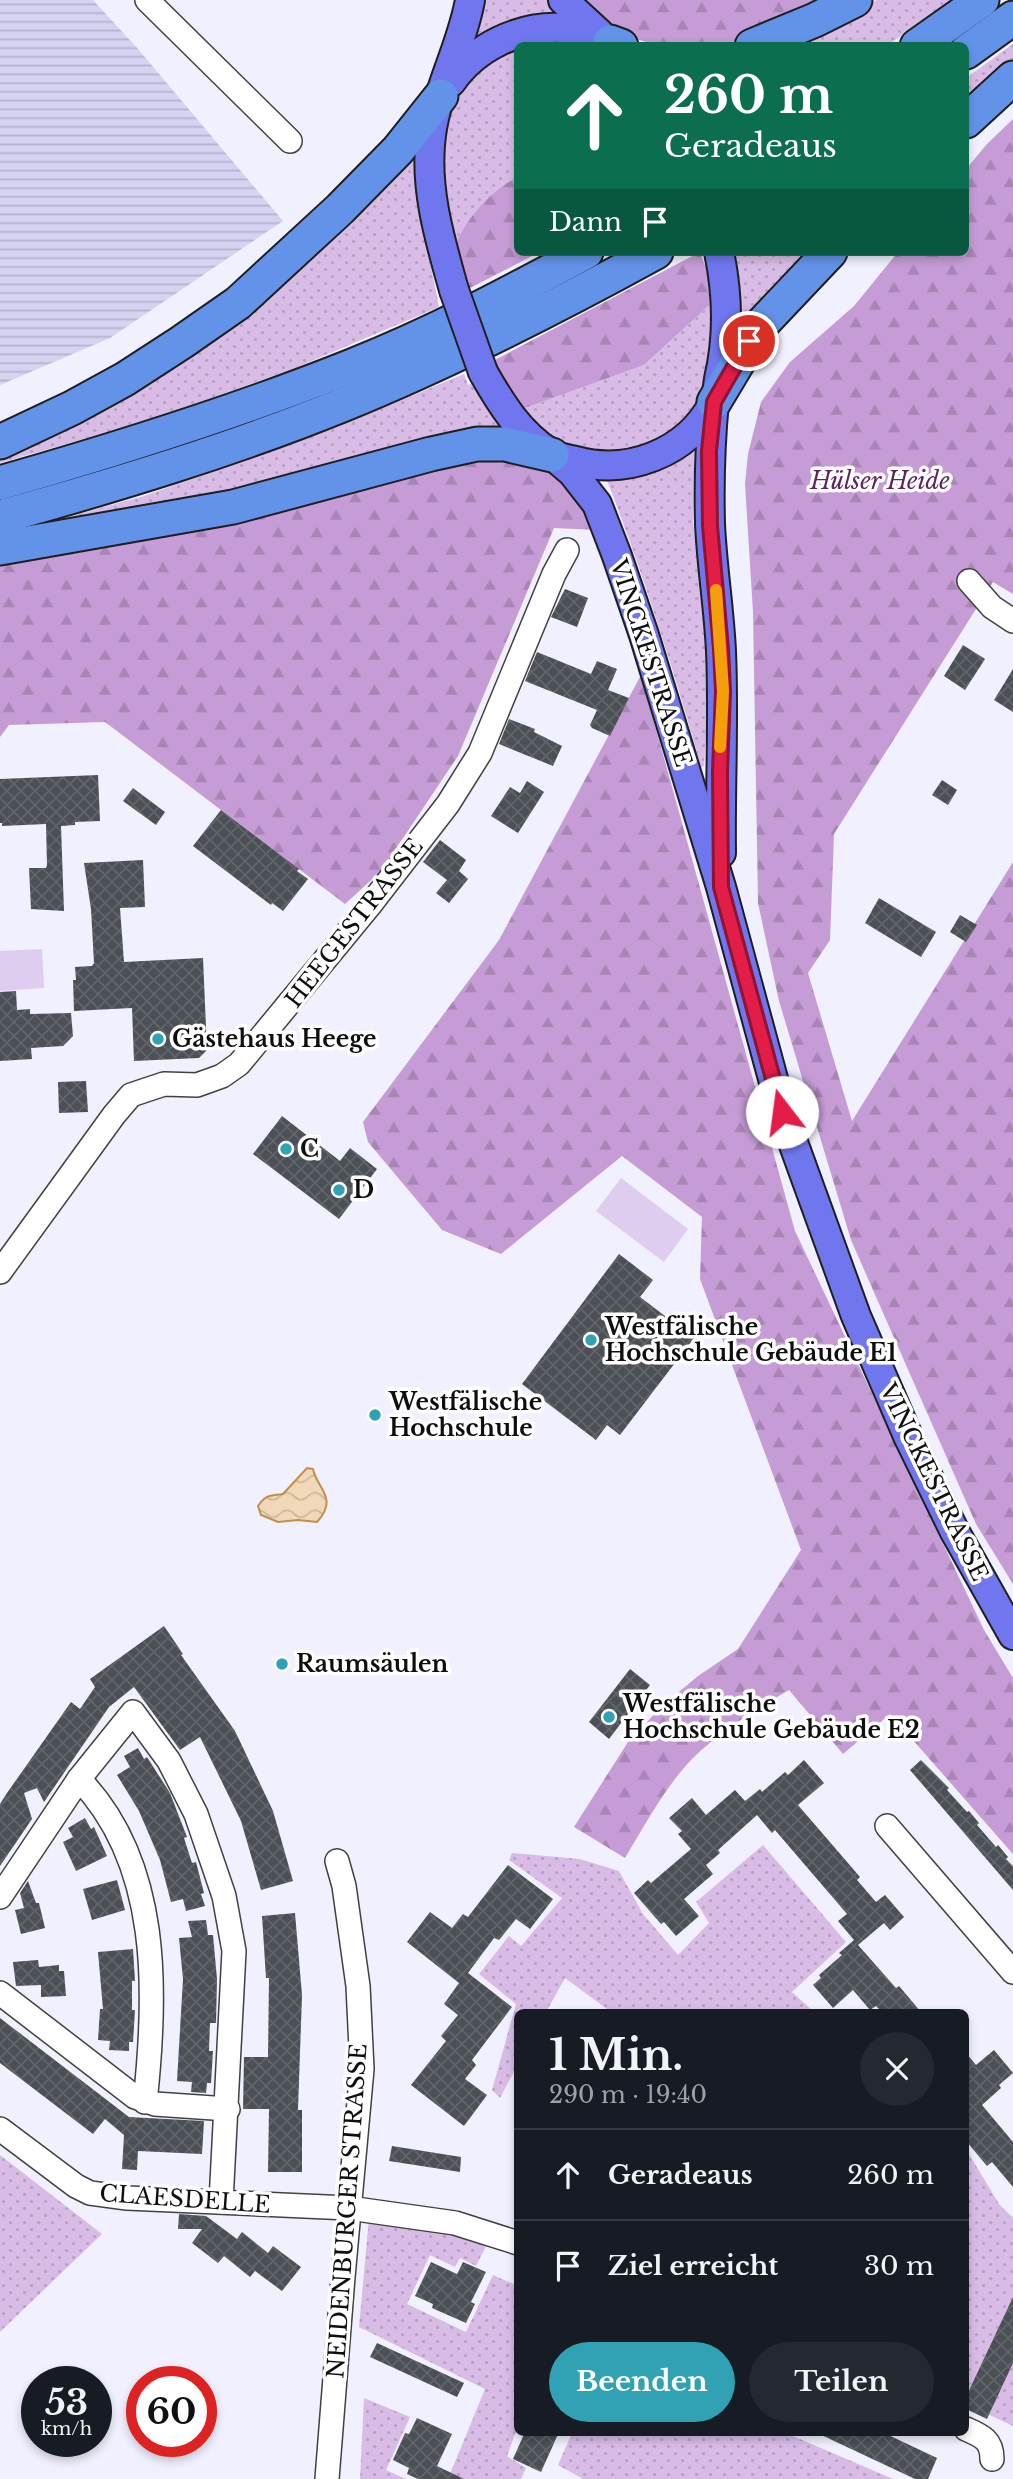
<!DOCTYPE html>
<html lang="de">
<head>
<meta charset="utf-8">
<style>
  :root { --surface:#171b24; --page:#242831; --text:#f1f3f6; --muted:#9ea1a6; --line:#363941; --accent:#30a2b4 }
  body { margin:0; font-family:"Libre Baskerville",serif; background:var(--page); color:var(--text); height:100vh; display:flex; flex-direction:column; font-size:26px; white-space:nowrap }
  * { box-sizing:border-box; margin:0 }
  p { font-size:23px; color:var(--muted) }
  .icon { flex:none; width:38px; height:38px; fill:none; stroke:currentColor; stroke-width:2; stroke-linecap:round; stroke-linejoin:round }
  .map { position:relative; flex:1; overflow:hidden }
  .panel { position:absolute; left:514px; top:2009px; width:455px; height:427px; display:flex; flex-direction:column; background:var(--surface); border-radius:10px; box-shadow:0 4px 10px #0003 }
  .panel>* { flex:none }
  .top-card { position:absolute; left:514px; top:42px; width:455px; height:214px; border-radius:10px; box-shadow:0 4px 10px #0003; background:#0b6e4f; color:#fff; overflow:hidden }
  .speed { position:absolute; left:21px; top:2366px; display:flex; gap:14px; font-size:35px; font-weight:700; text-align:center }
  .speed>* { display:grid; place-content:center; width:91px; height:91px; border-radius:50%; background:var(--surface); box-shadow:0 4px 10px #0003; line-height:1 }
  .speed small { font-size:18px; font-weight:400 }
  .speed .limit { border:10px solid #d22; background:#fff; color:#111 }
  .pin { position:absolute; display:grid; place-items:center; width:60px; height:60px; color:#fff; margin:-30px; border:4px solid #fff; border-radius:50%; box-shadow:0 2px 7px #0007 }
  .me { position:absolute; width:77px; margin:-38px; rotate:345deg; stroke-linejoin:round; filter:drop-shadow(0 0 5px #0008) }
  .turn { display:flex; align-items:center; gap:24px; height:147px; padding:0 35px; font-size:32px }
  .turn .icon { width:91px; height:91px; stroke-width:2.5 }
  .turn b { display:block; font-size:49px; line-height:60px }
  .then { display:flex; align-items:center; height:66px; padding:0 35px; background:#0003; gap:14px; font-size:26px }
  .round { display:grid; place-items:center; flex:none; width:74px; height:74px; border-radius:37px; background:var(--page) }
  .headline { display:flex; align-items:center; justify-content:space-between; height:119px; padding:0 35px }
  h1 { font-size:42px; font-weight:700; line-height:52px }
  .button { display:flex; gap:14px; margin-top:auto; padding:14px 35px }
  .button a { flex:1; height:80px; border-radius:42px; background:var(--accent); color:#fff; font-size:28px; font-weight:700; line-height:80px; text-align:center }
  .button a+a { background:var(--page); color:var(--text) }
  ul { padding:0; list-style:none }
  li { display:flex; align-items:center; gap:21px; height:91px; padding:0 35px; border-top:2px solid var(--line) }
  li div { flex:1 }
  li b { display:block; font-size:26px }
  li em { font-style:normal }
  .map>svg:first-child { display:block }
  .farmland { fill:url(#farmland-rules) }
  .grass { fill:url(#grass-dots) }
  .forest { fill:url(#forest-firs) }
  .pitch { fill:#decdee }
  .water { fill:url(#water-waves); stroke:#c38e45; stroke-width:2 }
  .building { fill:url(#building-cross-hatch) }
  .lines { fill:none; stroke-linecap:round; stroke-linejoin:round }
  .minor-casing { stroke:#414141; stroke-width:26 }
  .major-casing { stroke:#1f1f1f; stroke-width:32 }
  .highway-casing { stroke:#1f1f1f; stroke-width:37 }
  .minor { stroke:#fff; stroke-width:23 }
  .major { stroke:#7077ee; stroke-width:28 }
  .highway { stroke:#6393e9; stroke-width:33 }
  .major-bridge-casing { stroke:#1f1f1f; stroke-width:32; stroke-linecap:butt }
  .major-bridge { stroke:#7077ee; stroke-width:28 }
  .route-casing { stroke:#92132f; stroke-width:18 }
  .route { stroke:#e11d48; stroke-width:12 }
  .slow { stroke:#f59e0b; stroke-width:12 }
  .poi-dot { fill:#30a2b4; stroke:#fff; stroke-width:2.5 }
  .labels { text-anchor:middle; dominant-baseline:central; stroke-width:7; stroke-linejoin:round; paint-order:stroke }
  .park-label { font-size:23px; font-style:italic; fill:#602361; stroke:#fff }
  .street-label { font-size:23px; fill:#0e0e0e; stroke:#fff }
  .poi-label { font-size:23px; font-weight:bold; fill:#0e0e0e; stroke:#fff; text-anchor:start }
</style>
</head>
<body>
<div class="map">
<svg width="1013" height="2479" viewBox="0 0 1013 2479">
  <defs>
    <pattern id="farmland-rules" width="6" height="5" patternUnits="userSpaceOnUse" patternTransform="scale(1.75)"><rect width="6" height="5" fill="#d5d2f2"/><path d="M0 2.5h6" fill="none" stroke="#b6b3ce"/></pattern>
    <pattern id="grass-dots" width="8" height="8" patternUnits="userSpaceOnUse" patternTransform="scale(1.75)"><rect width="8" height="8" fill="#d8bce6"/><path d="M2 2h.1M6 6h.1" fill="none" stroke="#b8a0c4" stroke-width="1.8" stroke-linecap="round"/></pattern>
    <pattern id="forest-firs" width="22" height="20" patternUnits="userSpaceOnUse" patternTransform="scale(1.75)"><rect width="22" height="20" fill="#c69cd6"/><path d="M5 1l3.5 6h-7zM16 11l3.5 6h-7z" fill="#a985b6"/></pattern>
    <pattern id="water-waves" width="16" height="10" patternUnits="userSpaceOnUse" patternTransform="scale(1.75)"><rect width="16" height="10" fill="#f2d8b8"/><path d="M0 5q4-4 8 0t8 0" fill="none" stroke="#ceb89d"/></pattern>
    <pattern id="building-cross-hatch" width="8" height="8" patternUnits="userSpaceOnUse" patternTransform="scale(1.75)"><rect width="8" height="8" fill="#4b5056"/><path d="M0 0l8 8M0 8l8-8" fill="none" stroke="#616569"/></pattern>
  </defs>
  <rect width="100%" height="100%" fill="#f0f0fe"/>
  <polygon class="farmland" points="0,0 93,0 138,49 283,221 110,338 0,385"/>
  <g class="grass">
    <path d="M481 0H554L566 18C529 20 504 19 473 41Z"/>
    <polygon points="877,0 952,0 888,45 783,46"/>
    <path d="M558 41 576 45 518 46V177C490 190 465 220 454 248L445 217 442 133 455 99 474 72 514 45Z"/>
    <polygon points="1013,44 1013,69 966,111 966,78"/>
    <polygon points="419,135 422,222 439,307 295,368 156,418 0,463 0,454 85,413"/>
    <polygon points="731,252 818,252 741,332"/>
    <polygon points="713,302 713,367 700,400 691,415 674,431 634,451 606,454 559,444 517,411 644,365"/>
    <polygon points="464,374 468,385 472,383 490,413 506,432 316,476 13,532 144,496 330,430"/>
    <path d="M695 443 693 521 705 623 708 700 704 766 701 767C674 670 643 574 607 480 648 476 662 467 695 443Z"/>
    <polygon points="763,1845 846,1942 792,1992 814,2012 611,2012 565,1978 546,2012 518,2012 518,2064 500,2098 492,2090 516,2004 479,1974 509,1936 521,1946 562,1898 509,1860 512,1853 580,1859 619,1871 643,1914 678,1955 709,1923 696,1902"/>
    <polygon points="966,2149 999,2204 1013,2218 1013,2426 966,2404"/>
    <polygon points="0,2155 102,2234 0,2332"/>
    <polygon points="369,2218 489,2240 476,2266 460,2258 455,2267 430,2255 407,2304 466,2332 493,2275 518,2286 518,2426 507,2456 526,2468 521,2479 448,2479 485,2389 359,2327"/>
    <polygon points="364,2398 410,2417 386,2470 406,2479 360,2479"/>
    <polygon points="786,2433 893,2479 583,2479 558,2465 572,2433"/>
  </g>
  <g class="forest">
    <polygon points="580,0 830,0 759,34 719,46 657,45 611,32"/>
    <polygon points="1013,119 1013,594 993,582 834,834 830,940 808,973 852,1121 1013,862 1013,1584 976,1524 851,1240 779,1001 758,903 753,612 745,484 748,454 761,402 790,362 854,306 898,252 966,252 966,169 987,144"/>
    <path d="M518 177V252H540L468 289 454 248C465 220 490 190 518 177Z"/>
    <polygon points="700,252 708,274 713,302 644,365 517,411 493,361"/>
    <polygon points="464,457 535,459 565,478 598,530 554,528 458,756 381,871 345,904 105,722 9,725 0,737 0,564 294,503"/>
    <path d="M641 675 795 1231 984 1630 1013 1678V1854L890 1714 843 1754 789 1690C755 1710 720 1731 692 1759 665 1787 645 1825 625 1858L574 1827 628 1742 661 1707 698 1676 738 1649 801 1550 700 1279 702 1217 622 1156 501 1254 442 1230 368 1142 363 1122 499 940Z"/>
  </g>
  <g class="pitch">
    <polygon points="42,949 44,988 0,991 0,951"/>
    <polygon points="621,1178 688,1229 664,1262 596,1211"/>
  </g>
  <path class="water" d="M307 1468 313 1469C317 1489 339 1498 317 1522L298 1520 278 1522 261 1515 258 1506C266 1494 270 1496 283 1494Z"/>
  <g class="building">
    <polygon points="565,589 588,598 577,627 551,617"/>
    <polygon points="963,645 985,659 965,690 944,676"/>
    <polygon points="537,652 591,674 597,661 617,669 608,690 629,698 610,736 592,728 590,725 597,710 525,681"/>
    <polygon points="1013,669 1013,712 994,700"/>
    <polygon points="509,719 535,729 534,732 562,746 553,766 499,744"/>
    <polygon points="98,775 100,821 75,822 75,825 61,826 64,911 31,909 29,868 46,868 47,865 46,824 2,826 2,823 0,823 0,779"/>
    <polygon points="942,780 957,790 948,805 932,795"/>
    <polygon points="527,781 544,792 518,833 491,816 510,787 520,793"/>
    <polygon points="133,788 165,812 156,825 123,801"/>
    <polygon points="221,810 299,869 297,871 308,879 283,911 272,903 271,905 193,846"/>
    <polygon points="440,840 466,860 459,871 468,879 449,903 436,893 447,880 423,862"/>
    <polygon points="143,860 145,907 120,908 124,962 203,958 207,1050 199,1058 134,1061 132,1008 74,1011 73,980 76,980 75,967 92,966 94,963 91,909 84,863"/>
    <polygon points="879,898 936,932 921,957 865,923"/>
    <polygon points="960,915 977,925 966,942 950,932"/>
    <polygon points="16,991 17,1010 30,1009 30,1014 71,1013 73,1036 63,1046 31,1048 32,1059 0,1061 0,992"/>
    <polygon points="86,1081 88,1112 59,1113 58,1082"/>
    <polygon points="282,1116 340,1161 350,1148 377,1169 339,1219 253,1154"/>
    <polygon points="619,1254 653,1280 640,1297 694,1338 620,1435 607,1425 596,1440 522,1384"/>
    <polygon points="164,1626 183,1654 181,1655 235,1731 273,1811 293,1881 261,1890 241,1821 200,1737 180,1750 134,1687 109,1707 44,1802 37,1788 24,1793 32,1819 0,1866 0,1804 7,1793 71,1702 80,1709 95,1687 90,1679"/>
    <polygon points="630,1669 650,1685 609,1739 589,1722"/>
    <polygon points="138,1748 144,1759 147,1757 170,1793 187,1837 184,1838 192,1863 196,1862 204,1893 201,1894 205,1906 186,1911 183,1899 171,1902 160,1860 139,1811 117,1775 130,1767 124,1756"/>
    <polygon points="804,1760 824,1783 798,1805 860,1877 857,1880 876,1902 885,1895 904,1917 890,1930 884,1923 858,1945 896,1988 899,1986 921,2012 882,2012 876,2006 870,2010 853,1990 833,2008 813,1985 821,1978 819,1975 842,1955 839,1953 854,1940 838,1921 847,1914 775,1830 772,1833 757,1815 718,1850 720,1853 706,1865 713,1874 684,1899 699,1916 676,1936 664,1922 661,1924 634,1893 648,1880 651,1883 691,1849 678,1834 682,1831 669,1818 692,1798 706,1815 735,1790 745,1801 760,1789 762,1792 785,1772 788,1775"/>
    <polygon points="921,1760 949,1788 947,1790 967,1812 969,1811 979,1823 977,1825 996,1847 998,1845 1008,1857 1006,1859 1013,1866 1013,1890 910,1770"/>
    <polygon points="85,1818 91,1829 94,1827 107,1856 76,1871 63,1842 73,1837 68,1828"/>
    <polygon points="508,1865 553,1899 530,1929 516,1919 499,1940 494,1938 468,1973 512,2007 472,2060 476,2065 465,2079 487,2095 464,2126 411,2085 446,2041 441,2036 458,2015 444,2004 459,1983 407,1942 430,1912 452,1928 463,1914 468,1917"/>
    <polygon points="117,1880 125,1910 92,1920 83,1889"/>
    <polygon points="28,1881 36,1903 39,1903 45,1928 21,1934 15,1910 24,1908 20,1893"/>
    <polygon points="295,1913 302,1995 298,2110 302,2110 302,2172 268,2172 269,2109 243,2109 244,2057 268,2057 269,1978 266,1978 262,1916"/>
    <polygon points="206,1920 208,1935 213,1935 217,1979 216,2023 210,2023 209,2051 213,2051 211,2083 207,2083 206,2093 191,2092 192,2082 177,2081 183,1979 179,1938 192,1937 188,1921"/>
    <polygon points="133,1949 135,1981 132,1981 132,2010 135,2010 133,2042 129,2042 129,2051 109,2050 110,2041 98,2040 100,2009 103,2009 98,1952"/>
    <polygon points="38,1960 39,1967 59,1965 59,1971 64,1971 66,1996 41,1997 41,1985 16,1986 13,1962"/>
    <polygon points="0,2018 129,2117 204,2121 202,2154 138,2151 137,2170 122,2169 124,2135 105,2119 93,2134 0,2063"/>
    <polygon points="994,2050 1013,2073 999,2085 1001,2088 982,2105 1013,2142 1013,2187 992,2162 987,2166 966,2141 966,2053 976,2065"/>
    <polygon points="392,2146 461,2157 460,2172 389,2161"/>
    <polygon points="179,2214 206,2216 237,2239 242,2232 268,2253 273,2246 301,2267 282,2291 255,2271 250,2277 224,2256 218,2263 192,2243 202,2229 178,2229"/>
    <polygon points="431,2262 457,2274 463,2262 486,2272 471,2302 475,2304 466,2323 432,2308 433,2304 415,2296"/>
    <polygon points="1013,2297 1013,2363 987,2419 966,2409 966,2397"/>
    <polygon points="377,2343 464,2383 457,2397 370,2357"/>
    <polygon points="417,2418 452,2434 437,2466 464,2479 418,2479 407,2474 409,2468 393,2460 405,2433 409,2434"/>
    <polygon points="525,2432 559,2432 541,2472 513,2459"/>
    <polygon points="815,2432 882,2432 937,2458 928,2479 915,2479"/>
  </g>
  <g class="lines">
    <g class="minor-casing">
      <g id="minor">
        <polyline points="147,0 290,141"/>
        <polyline points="969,581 992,607 1013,621"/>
        <polyline points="0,1272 114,1115 131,1095 164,1084 197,1085 222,1076 239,1064 370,905 448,804 480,753 554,574 567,550"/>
        <path d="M79 1779C161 1863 157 1993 145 2102"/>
        <polyline points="887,1826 1013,1972"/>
        <polyline points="0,1897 79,1779 133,1712 169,1761 196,1814 224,1896 234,1951 221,2202"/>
        <polyline points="0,1993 135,2097 155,2104 228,2109"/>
        <polyline points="0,2129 76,2186 90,2193 127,2198 349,2208 455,2223 518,2243"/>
        <path d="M966 2429C982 2436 992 2440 992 2459"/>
        <polyline points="327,2479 343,2277 362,2069 358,1986 344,1886 337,1861"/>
      </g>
    </g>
    <g class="major-casing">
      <g id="major">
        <polyline points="563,0 599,33"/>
        <path d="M451 82C475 47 519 26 561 28 578 29 594 36 610 42"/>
        <path d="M454 290C440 240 424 188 431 135 437 89 462 46 470 0"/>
        <path d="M483 372C501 404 519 433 550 453 557 458 568 459 576 461 627 475 686 454 713 404 717 397 718 387 719 379 729 336 728 295 719 252"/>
        <path d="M714 402C710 443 709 483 710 524 712 567 719 609 721 651 724 719 720 786 721 853"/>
        <polyline points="552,455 572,472 597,504 617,556 644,635 721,887 782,1112 856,1316 908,1436 955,1532 1013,1635"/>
      </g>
    </g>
    <g class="highway-casing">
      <g id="highway">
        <polyline points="610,42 621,46"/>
        <polyline points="752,46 815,20 855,0"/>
        <polyline points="917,46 982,0"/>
        <polyline points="966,52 1013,18"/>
        <polyline points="966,121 1013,78"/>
        <polyline points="714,402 759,327 830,252"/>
        <polyline points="0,442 72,408 125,379 182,342 238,303 340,209 398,150 441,96"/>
        <path d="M0 483C119 449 237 412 352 366 433 334 510 293 586 252"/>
        <path d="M0 517C115 485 231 450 342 405 450 361 554 308 656 252"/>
        <polyline points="0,548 233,507 431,454 477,444 505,444 552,455"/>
      </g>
    </g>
    <use href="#minor" class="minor"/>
    <use href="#major" class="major"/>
    <use href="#highway" class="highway"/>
    <g class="major-bridge-casing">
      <polyline id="major-bridge" points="454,290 483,372"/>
    </g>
    <use href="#major-bridge" class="major-bridge"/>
  </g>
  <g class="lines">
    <g class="route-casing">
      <polyline id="route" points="749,341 714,402 709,451 710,526 721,649 723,691 720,771 721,887 782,1112"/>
    </g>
    <use href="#route" class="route"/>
    <polyline class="slow" points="716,590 723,691 720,747"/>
  </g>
  <g class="poi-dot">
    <circle cx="158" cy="1039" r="7"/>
    <circle cx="286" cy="1149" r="7"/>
    <circle cx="339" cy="1190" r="7"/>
    <circle cx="591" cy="1340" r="7"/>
    <circle cx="375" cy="1415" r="7"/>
    <circle cx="282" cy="1664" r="7"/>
    <circle cx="609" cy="1717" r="7"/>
  </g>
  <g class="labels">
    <g class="park-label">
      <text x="880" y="481">Hülser Heide</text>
    </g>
    <g class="street-label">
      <text transform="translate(651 663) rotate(72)">VINCKESTRASSE</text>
      <text transform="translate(354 923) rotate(-52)">HEEGESTRASSE</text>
      <text transform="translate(934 1482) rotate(64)">VINCKESTRASSE</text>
      <text transform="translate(185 2199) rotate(4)">CLAESDELLE</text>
      <text transform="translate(347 2211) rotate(-86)">NEIDENBURGER STRASSE</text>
    </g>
    <g class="poi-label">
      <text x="172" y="1039">Gästehaus Heege</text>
      <text x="300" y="1149">C</text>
      <text x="353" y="1190">D</text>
      <text x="605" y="1327">Westfälische<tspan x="605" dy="26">Hochschule Gebäude E1</tspan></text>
      <text x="389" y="1402">Westfälische<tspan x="389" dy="26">Hochschule</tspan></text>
      <text x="296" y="1664">Raumsäulen</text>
      <text x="623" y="1704">Westfälische<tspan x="623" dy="26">Hochschule Gebäude E2</tspan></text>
    </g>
  </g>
</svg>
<div class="speed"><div>53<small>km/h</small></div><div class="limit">60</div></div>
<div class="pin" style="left:749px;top:341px;background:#d93025"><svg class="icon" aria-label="arrive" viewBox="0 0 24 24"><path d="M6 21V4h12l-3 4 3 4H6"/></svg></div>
<svg class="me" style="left:782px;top:1112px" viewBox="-20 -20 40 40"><circle r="19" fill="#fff"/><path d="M0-13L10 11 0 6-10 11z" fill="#e11d48"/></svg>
<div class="top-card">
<div class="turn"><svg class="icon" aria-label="ahead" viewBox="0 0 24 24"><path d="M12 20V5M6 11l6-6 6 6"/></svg><div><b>260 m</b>Geradeaus</div></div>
<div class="then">Dann<svg class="icon" aria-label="arrive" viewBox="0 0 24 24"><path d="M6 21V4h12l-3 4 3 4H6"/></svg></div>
</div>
<section class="panel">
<div class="headline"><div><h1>1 Min.</h1><p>290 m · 19:40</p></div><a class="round"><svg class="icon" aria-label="close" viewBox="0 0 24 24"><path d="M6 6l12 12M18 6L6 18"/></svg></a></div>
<ul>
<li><svg class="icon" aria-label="ahead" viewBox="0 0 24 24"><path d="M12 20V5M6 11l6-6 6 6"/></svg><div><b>Geradeaus</b></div><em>260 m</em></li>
<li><svg class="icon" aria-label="arrive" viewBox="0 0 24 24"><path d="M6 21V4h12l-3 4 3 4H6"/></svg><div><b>Ziel erreicht</b></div><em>30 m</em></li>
</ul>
<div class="button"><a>Beenden</a><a>Teilen</a></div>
</section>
</div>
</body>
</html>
